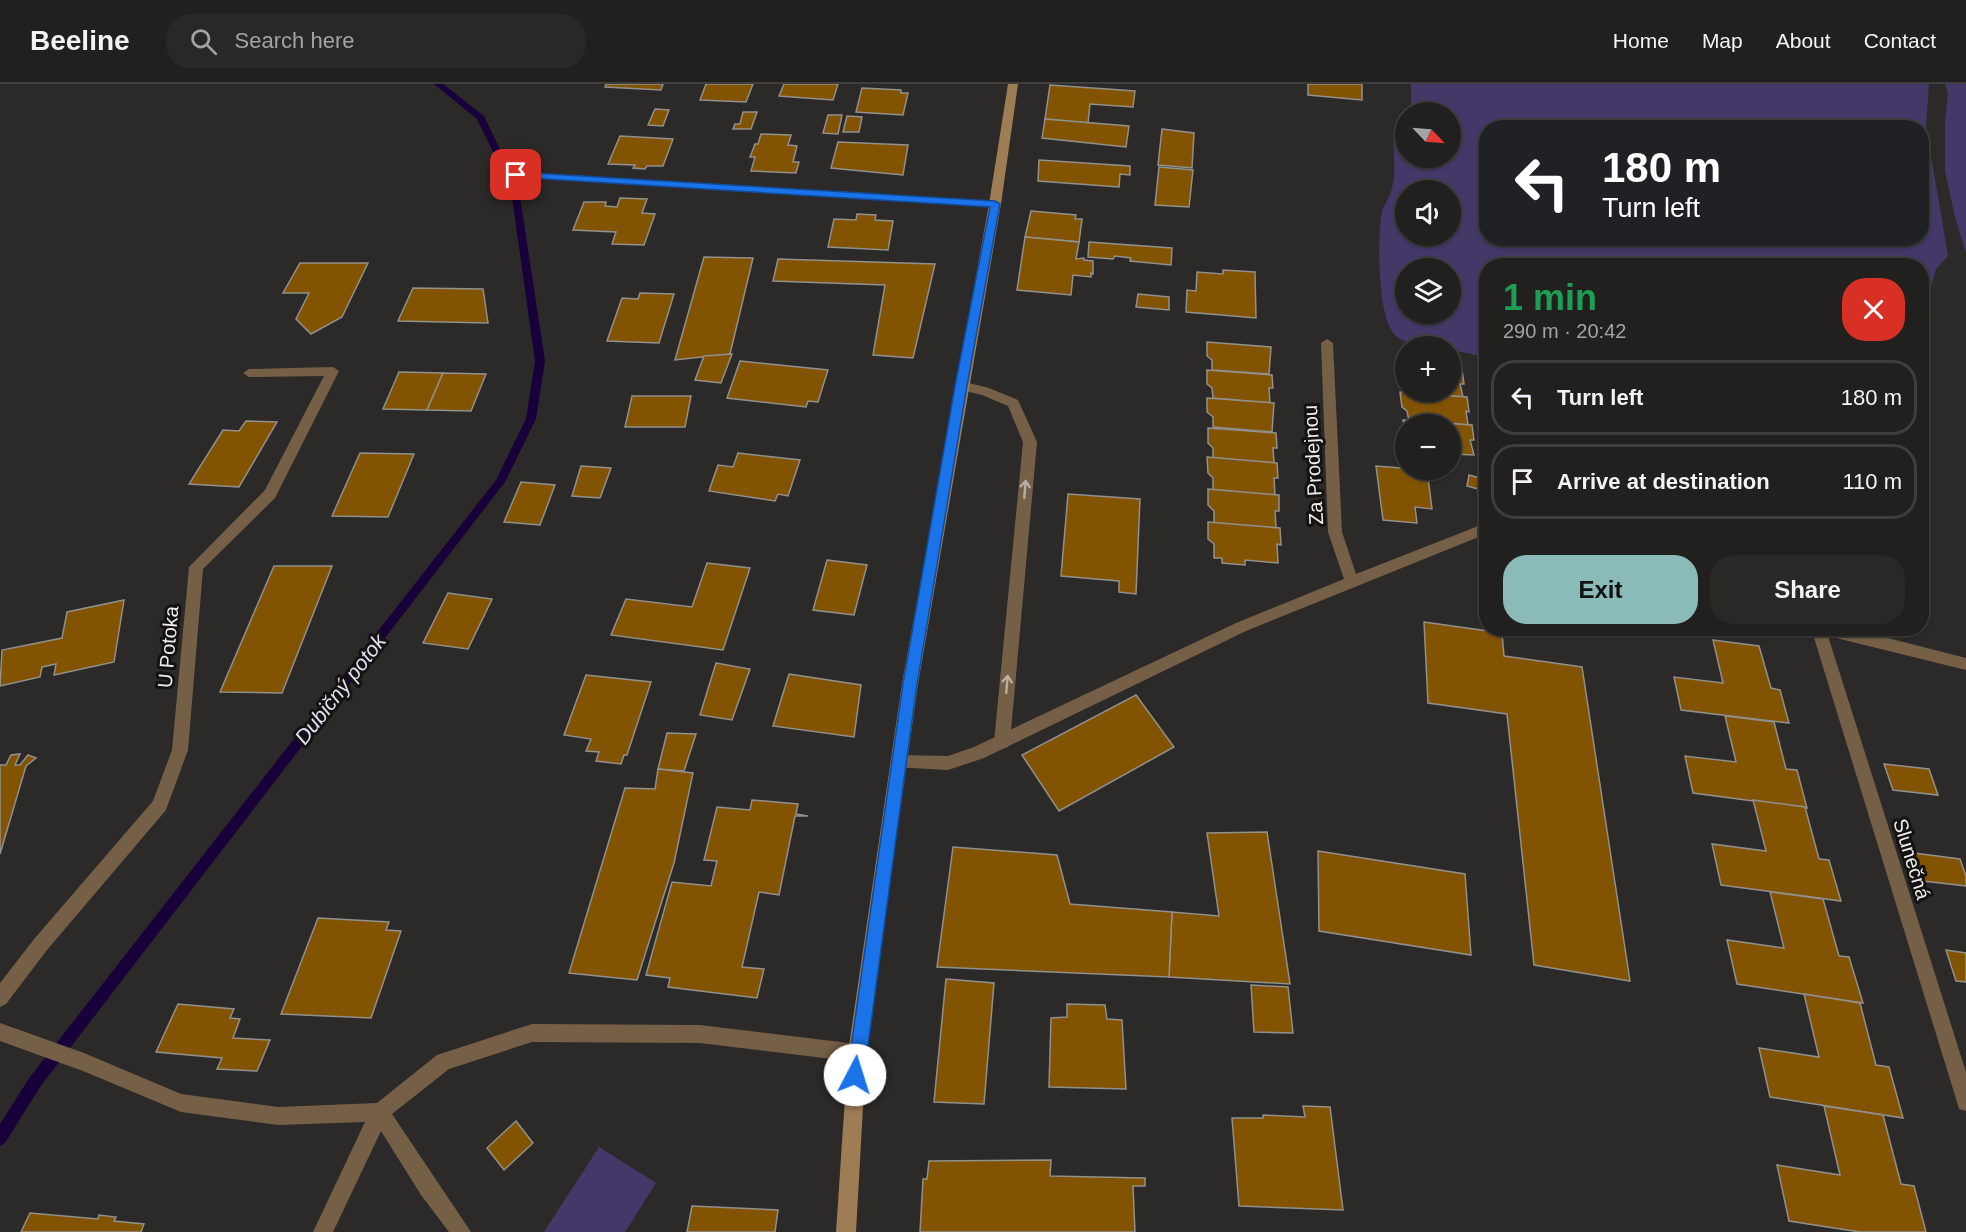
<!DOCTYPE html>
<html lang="en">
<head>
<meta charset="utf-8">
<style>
  :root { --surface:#21201e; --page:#292827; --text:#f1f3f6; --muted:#a2a3a4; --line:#3e3e3c; --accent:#8bbbb9 }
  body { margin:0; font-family:Arial,sans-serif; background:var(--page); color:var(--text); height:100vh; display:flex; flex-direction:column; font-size:22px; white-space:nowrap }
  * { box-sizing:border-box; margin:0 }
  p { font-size:20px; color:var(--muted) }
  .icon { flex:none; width:33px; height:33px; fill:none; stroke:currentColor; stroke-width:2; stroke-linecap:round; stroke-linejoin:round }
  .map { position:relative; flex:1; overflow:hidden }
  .sheet { position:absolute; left:1479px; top:174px; width:450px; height:378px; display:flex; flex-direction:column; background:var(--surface); border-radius:24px; box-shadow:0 2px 4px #0004,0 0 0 2px var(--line) }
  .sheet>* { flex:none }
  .top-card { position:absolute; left:1479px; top:36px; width:450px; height:126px; border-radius:24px; box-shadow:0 2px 4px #0004,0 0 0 2px var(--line); background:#202124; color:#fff; overflow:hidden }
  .needle { width:39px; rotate:115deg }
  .tools { position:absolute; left:1395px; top:18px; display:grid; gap:12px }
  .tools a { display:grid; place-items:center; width:66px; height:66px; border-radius:50%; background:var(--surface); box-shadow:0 2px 4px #0004,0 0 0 2px var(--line); font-size:30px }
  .pin { position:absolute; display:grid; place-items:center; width:51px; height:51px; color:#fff; margin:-26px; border-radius:12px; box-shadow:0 3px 9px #0006 }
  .me { position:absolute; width:66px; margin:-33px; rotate:5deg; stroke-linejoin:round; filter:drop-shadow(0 0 4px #0008) }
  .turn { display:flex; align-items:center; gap:21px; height:126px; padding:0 24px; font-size:27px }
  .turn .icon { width:78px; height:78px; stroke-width:2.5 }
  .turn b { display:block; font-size:42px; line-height:51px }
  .round { display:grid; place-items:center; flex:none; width:63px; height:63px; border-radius:24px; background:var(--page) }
  .overview { display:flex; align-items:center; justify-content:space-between; height:102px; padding:0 24px }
  h1 { font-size:36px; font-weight:800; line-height:45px; color:#1e9e55 }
  .cta { display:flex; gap:12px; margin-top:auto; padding:12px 24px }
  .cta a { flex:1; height:69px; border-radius:24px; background:var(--accent); color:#111; font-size:24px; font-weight:800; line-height:69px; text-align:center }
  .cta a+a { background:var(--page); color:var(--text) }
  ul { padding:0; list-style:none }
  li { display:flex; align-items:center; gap:18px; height:75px; margin:0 12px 9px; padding:0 12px; border:3px solid var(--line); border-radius:24px }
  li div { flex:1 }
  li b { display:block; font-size:22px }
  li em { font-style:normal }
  header { display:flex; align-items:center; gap:36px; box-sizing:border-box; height:84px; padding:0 30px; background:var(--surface); border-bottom:2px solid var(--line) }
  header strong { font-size:28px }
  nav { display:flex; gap:33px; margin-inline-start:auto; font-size:21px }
  .search { width:420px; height:54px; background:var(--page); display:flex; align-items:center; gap:15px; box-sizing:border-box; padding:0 21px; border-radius:24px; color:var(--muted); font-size:22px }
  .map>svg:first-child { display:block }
  .green { fill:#433867; fill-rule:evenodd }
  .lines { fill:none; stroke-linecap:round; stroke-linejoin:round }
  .stream { fill:#18003a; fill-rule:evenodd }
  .building { fill:#825402; stroke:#91908d; stroke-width:1.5 }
  .service { fill:#756047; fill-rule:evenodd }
  .minor { fill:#756047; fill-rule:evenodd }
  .secondary { fill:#9e7d54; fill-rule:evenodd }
  .oneway { stroke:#b8aea2 }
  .route { fill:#1a73e8; stroke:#114b97; stroke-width:1.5 }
  .labels { text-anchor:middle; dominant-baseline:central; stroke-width:6; stroke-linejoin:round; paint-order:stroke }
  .street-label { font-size:20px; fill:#eeedec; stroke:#141312 }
  .water-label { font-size:21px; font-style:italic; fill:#e2dff3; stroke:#141312 }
</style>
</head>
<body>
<header>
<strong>Beeline</strong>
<div class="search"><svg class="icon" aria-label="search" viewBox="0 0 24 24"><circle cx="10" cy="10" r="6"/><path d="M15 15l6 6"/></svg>Search here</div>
<nav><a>Home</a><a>Map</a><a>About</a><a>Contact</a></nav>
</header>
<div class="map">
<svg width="1966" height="1148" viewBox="0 0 1966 1148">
  <rect width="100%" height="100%" fill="#2c2a28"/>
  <g class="green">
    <path d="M1411 0H1929L1926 42 1948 172 1936 185 1922 235V182H1486V273L1451 266 1450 262C1434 262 1411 263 1397 253 1377 238 1378 158 1381 133 1382 123 1390 114 1392 104 1396 89 1394 73 1393 58L1405 42 1406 74H1450V28H1411ZM1486 44H1922V154H1486ZM1406 106H1450V152H1406ZM1406 184H1450V230H1406Z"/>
    <polygon points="1945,0 1966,0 1966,169 1955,133 1945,87 1945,36 1948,9"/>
    <polygon points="599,1063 656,1099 625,1148 544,1148"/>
  </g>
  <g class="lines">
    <g class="stream">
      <polygon points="434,0 443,0 484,32 506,78 505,80 498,78 477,35"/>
      <polygon points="515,103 519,106 545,277 536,335 505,398 40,1003 5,1059 0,1062 0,1040 30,993 496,396 526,335 535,277 511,106"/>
    </g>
  </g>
  <g class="building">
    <polygon points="606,0 663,0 661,6 605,3"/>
    <polygon points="753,0 746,18 700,16 706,0"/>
    <polygon points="784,0 838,0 833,16 779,12"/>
    <polygon points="1308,0 1362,0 1362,16 1308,11"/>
    <polygon points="1050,1 1135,7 1133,23 1090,20 1088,39 1045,35"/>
    <polygon points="862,4 901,6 901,9 908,9 903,31 856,28"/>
    <polygon points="655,25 669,26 663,42 648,41"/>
    <polygon points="743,28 757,28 751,45 733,45 735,40 740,40"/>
    <polygon points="828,31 842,31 838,50 823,49"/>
    <polygon points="847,32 862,33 859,48 843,48"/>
    <polygon points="1045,35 1129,42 1126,63 1042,54"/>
    <polygon points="1162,45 1194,49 1192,84 1158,81"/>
    <polygon points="761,50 791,51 788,61 797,62 793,78 799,78 796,89 751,87 755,73 750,73 755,60 758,60"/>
    <polygon points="620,52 673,55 663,82 647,82 645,85 633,84 635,81 608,80"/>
    <polygon points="838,58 908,61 903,91 831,84"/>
    <polygon points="1039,76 1130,82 1130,91 1120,90 1119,103 1038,97"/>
    <polygon points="1159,83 1193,86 1189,123 1155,121"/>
    <polygon points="620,114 647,115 642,129 655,130 644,161 612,160 616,148 573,146 584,118 606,118 605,122 617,123"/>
    <polygon points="1031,127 1076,131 1075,135 1082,135 1079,158 1025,153"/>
    <polygon points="857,130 876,131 875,136 893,137 888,166 828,163 834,135 856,136"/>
    <polygon points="1025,153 1079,158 1076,175 1084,174 1084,176 1093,177 1093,190 1091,189 1091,193 1073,191 1071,211 1017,206"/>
    <polygon points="1089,158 1172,164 1171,181 1130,177 1131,174 1115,172 1113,175 1088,173"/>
    <polygon points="704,173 753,174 730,270 675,276"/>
    <polygon points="778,175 935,180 913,274 873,271 885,201 773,197"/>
    <polygon points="300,179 368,179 342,233 311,250 296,235 309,209 283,209"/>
    <polygon points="1223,186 1255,188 1256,234 1186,228 1187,206 1196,207 1197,188 1223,190"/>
    <polygon points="413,204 483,205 488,239 398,237"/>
    <polygon points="640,209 674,210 659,259 607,257 622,214 638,215"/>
    <polygon points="1138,210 1169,213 1169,226 1136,223"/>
    <polygon points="1207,258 1271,263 1269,290 1212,286 1212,276 1207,272"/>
    <polygon points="732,270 721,299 695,296 704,272"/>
    <polygon points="740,277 828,286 818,318 808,317 806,323 727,314"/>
    <polygon points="1396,281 1406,282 1406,308 1450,308 1450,285 1462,286 1464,300 1460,300 1463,313 1405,309 1404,299 1398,295"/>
    <polygon points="1207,286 1272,291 1273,304 1269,304 1270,319 1213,314 1212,304 1207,300"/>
    <polygon points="399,288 443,289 427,326 383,325"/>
    <polygon points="443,289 486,290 471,327 427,326"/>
    <polygon points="1400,308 1467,313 1469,328 1466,327 1468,341 1409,337 1407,327 1402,323"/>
    <polygon points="632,312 691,312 685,343 625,343"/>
    <polygon points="1207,314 1274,319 1272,348 1213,343 1213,333 1207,328"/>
    <polygon points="1403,336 1472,341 1474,356 1470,356 1474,371 1450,370 1450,340 1406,340 1406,351"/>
    <polygon points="246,337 277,338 239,403 189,400 223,346 239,347"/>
    <polygon points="1208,344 1276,349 1277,364 1273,364 1274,379 1213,374 1213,364 1208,359"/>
    <polygon points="360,369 414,370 388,433 332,432"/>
    <polygon points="738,369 800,376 788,412 778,410 775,417 709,407 718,381 733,383"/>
    <polygon points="1207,373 1277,379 1278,394 1274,394 1275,411 1213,406 1213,394 1208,389"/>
    <polygon points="581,382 611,384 600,414 572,412"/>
    <polygon points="1376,382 1427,386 1432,425 1415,423 1417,439 1383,436"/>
    <polygon points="1469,391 1484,395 1482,406 1467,402"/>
    <polygon points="521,398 555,401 540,441 504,438"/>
    <polygon points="1208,405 1279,411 1279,427 1275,427 1276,444 1214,439 1214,427 1208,421"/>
    <polygon points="1068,410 1140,415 1136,510 1119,508 1119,497 1061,492"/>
    <polygon points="1208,438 1280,444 1281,461 1277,460 1278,479 1245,476 1245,481 1222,479 1222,474 1214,474 1214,460 1208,455"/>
    <polygon points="827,476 867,481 854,531 813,526"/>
    <polygon points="707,479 750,484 723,566 611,551 626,515 692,523"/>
    <polygon points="274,482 332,482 282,609 220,608"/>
    <polygon points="448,509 492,515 468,565 423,559"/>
    <polygon points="124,516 114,578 54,591 56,580 42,583 40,593 0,602 2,566 62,554 67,528"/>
    <polygon points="1424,538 1502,549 1504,572 1582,583 1630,897 1534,881 1507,630 1428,619"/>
    <polygon points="1713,556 1759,562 1771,604 1780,606 1789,639 1681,626 1674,593 1723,599"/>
    <polygon points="716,579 750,585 732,636 700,631"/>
    <polygon points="789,590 861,601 854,653 773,642"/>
    <polygon points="586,591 651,598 627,671 624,671 621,680 596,677 599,668 586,667 591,655 564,651"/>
    <polygon points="1136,611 1174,663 1059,727 1022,671"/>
    <polygon points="1725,632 1774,638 1786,685 1797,686 1807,724 1693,709 1685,672 1736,678"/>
    <polygon points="667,649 696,650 684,687 658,685"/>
    <polygon points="20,670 15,681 20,681 28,671 36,674 26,682 0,770 0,681 6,681 11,671"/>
    <polygon points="1884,680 1929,685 1938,711 1893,706"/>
    <polygon points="658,685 693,689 674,779 637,896 569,889 625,704 655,705"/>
    <polygon points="752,716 798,720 796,730 808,732 795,732 779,811 759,808 742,883 764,885 757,914 668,903 670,894 646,891 672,798 711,802 717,777 704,776 717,723 750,726"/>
    <polygon points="1753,716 1805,723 1819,775 1829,776 1841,817 1721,801 1712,760 1766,767"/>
    <polygon points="1267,748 1290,900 1169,893 1172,828 1219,832 1207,749"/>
    <polygon points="953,763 1057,771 1070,820 1172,828 1169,893 937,883"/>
    <polygon points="1318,767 1465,790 1471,871 1319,847"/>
    <polygon points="1914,769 1960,775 1966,792 1966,802 1923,797"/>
    <polygon points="1770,808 1823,815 1839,872 1849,873 1863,919 1737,900 1727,856 1784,864"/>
    <polygon points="318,834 389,838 386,846 401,847 371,934 281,930"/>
    <polygon points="1946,866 1966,869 1966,898 1956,897"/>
    <polygon points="946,895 994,899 984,1020 934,1018"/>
    <polygon points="1251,901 1288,903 1293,949 1254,948"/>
    <polygon points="1804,910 1860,919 1876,981 1889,983 1903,1034 1770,1013 1759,964 1819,973"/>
    <polygon points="178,920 234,925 230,934 240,935 233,954 270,956 257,987 217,985 222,974 156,968"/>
    <polygon points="1067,920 1105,921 1107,935 1122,936 1126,1005 1049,1003 1051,934 1067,933"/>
    <polygon points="1303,1022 1330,1023 1343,1126 1239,1122 1232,1034 1263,1034 1263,1031 1305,1033"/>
    <polygon points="1824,1022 1883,1031 1901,1100 1914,1102 1926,1148 1860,1148 1789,1137 1777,1081 1840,1091"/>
    <polygon points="516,1037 533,1059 504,1086 487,1064"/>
    <polygon points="1051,1076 1050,1092 1145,1094 1145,1102 1133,1102 1135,1148 920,1148 923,1095 927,1095 929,1077"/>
    <polygon points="692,1122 778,1126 775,1148 687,1148"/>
    <polygon points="30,1129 98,1135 99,1131 116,1133 114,1137 144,1140 141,1148 21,1148"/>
  </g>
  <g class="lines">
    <polygon class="service" points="961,297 989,304 1018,316 1037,358 1010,658 1008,663 1002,665 996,663 994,658 1023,358 1008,322 982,311 957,305 955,302"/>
    <g class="minor">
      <polygon points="516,88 995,117 1001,120 995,123 512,93 511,91"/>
      <polygon points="1327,255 1333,259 1342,448 1356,490 1486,439 1486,450 1246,547 984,674 948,686 893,683 891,678 893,673 899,671 948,672 974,663 1236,539 1344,495 1328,448 1321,259"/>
      <polygon points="333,283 339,287 275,414 203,485 188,666 166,726 47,866 6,920 0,923 0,899 35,854 153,717 172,666 189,483 265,406 324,292 249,293 243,289 249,285"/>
      <polygon points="1811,544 1849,544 1966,574 1966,586 1828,552 1966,988 1966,1027 1959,1025 1957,1018"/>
      <polygon points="0,939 84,969 181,1010 278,1023 377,1019 437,971 532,940 700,941 857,960 864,962 866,969 864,976 857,978 700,959 532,958 449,985 392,1030 471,1148 449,1148 421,1111 381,1047 333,1148 313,1148 365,1038 278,1041 181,1028 83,987 0,957"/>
    </g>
    <polygon class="secondary" points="1008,0 1018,0 1001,120 918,600 866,969 856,1148 836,1148 848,969 902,600 989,120"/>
  </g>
  <defs><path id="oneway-shaft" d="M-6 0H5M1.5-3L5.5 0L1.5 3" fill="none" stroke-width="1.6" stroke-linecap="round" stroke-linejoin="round" transform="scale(1.5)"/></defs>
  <g class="oneway">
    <use href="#oneway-shaft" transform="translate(1025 405) rotate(-85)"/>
    <use href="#oneway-shaft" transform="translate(1007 600) rotate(-85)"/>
  </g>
  <polygon class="route" points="516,88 995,117 1000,120 967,302 917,600 864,991 861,997 855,1000 849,997 847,991 903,600 955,302 990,123 513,93 511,91"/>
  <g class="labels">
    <g class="street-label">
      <text transform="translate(1313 381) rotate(-93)">Za Prodejnou</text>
      <text transform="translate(168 563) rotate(-85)">U Potoka</text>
      <text transform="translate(1912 775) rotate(73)">Slunečná</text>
    </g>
    <g class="water-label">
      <text transform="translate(340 605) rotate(-52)">Dubičný potok</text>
    </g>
  </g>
</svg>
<div class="tools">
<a><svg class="needle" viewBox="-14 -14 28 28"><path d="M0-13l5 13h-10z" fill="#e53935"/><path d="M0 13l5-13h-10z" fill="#a2a3a4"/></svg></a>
<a><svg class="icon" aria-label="sound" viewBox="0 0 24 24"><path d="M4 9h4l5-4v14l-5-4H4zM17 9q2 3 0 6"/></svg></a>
<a><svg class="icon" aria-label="layers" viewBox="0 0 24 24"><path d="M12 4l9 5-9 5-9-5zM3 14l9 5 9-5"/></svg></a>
<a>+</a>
<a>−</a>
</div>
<div class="pin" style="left:516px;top:91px;background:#d93025"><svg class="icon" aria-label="arrive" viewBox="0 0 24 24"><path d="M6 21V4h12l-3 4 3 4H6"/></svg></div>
<svg class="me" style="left:855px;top:991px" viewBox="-20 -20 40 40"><circle r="19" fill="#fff"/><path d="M0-13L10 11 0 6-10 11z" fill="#1a73e8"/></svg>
<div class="top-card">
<div class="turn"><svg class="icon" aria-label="left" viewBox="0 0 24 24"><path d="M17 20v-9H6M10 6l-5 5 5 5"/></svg><div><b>180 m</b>Turn left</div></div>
</div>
<section class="sheet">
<div class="overview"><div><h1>1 min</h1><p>290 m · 20:42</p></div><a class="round" style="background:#d93025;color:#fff"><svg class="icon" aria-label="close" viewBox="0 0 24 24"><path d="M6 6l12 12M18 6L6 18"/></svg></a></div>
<ul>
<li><svg class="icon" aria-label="left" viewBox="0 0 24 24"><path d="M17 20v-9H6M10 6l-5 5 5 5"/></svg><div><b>Turn left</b></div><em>180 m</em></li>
<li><svg class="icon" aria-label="arrive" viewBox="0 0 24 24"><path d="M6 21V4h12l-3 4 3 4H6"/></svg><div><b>Arrive at destination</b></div><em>110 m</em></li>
</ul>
<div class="cta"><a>Exit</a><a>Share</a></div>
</section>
</div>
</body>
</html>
